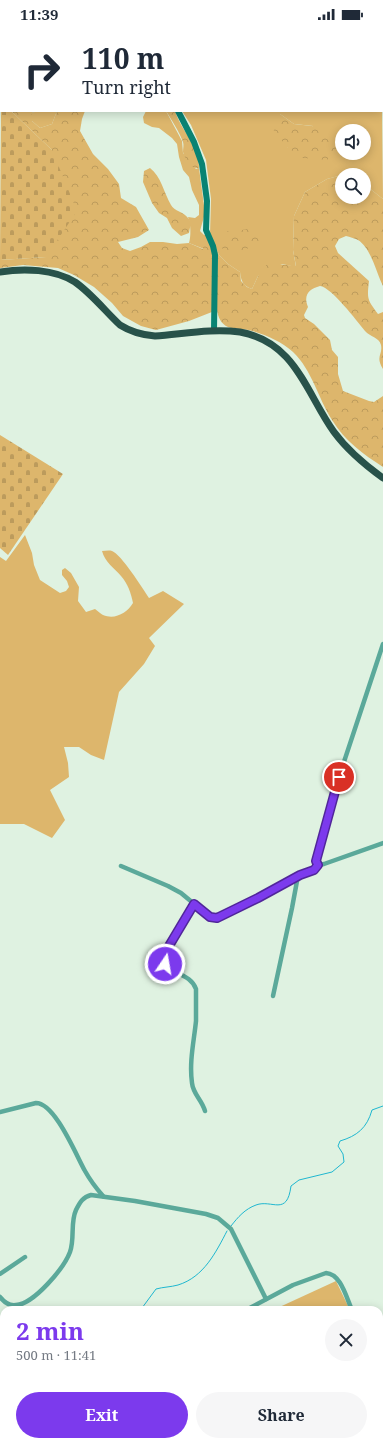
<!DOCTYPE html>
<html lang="en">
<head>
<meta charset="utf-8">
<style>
  :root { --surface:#fff; --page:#f6f6f7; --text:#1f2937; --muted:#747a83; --accent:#7c3aed }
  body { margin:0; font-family:"Noto Serif",serif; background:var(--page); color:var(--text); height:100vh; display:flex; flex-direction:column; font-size:15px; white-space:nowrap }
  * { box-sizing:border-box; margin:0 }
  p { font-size:13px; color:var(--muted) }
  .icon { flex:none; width:22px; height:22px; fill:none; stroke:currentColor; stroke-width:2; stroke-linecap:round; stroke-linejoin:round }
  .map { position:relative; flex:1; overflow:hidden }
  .details { position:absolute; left:0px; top:1278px; width:383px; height:140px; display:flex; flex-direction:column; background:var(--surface); border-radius:12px 12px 0 0; box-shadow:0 2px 10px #0003 }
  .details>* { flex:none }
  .top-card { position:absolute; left:0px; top:0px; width:383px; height:84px; box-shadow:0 2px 10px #0003; background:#fff; color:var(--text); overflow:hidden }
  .buttons { position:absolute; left:335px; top:96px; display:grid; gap:8px }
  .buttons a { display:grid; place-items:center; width:36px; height:36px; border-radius:50%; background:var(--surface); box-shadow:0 2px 10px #0003; font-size:20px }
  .pin { position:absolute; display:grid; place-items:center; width:34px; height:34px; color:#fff; margin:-17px; border:2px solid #fff; border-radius:50%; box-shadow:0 1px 4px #0007 }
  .me { position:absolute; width:44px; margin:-22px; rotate:12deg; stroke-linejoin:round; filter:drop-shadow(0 0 3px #0008) }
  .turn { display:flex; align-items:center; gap:14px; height:84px; padding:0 16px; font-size:18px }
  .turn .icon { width:52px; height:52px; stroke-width:2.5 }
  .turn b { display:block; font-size:28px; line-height:34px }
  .round { display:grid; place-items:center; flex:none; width:42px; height:42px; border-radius:21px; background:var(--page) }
  .headline { display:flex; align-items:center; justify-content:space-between; height:68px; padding:0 16px }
  h1 { font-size:24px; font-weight:700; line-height:30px; color:var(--accent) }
  .cta { display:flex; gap:8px; margin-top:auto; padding:8px 16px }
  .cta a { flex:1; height:46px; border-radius:24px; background:var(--accent); color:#fff; font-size:16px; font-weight:700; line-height:46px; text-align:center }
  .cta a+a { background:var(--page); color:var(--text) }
  .status { display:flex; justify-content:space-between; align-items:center; height:28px; padding:0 20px; background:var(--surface); direction:ltr }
  .status svg { height:11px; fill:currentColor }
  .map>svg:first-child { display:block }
  .grass { fill:#ddb66c; fill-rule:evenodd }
  .forest { fill:url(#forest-crowns) }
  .cemetery { fill:url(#cemetery-stones) }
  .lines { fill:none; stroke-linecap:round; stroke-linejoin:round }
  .stream { stroke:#1fb7d0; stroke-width:1 }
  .minor { stroke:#5ba99a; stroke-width:4.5 }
  .secondary { stroke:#088373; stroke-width:6 }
  .trunk { stroke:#28524a; stroke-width:7 }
  .route-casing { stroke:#51269a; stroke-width:10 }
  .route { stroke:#7c3aed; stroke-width:7 }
</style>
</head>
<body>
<div class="status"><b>11:39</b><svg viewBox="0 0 49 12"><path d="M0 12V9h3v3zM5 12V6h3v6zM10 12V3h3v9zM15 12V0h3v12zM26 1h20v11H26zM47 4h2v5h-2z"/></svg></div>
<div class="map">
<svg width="383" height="1418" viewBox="0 0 383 1418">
  <defs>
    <pattern id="forest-crowns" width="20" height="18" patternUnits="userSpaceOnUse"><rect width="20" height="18" fill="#ddb66c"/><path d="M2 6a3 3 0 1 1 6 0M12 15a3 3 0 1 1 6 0" fill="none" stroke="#bc9b5c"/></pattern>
    <pattern id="cemetery-stones" width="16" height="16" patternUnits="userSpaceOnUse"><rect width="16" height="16" fill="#ddb66c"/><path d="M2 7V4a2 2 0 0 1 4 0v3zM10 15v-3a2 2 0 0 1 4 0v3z" fill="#bc9b5c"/></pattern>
  </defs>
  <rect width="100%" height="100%" fill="#dff2e1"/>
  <g class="grass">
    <polygon points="96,0 314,0 316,1 96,1"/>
    <path d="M382 79 383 171 364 156V147H353L350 145 327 151 305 164 294 188 293 222 296 239 282 236 258 248 252 261C243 258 241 253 240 244L228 236 219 227 210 206 211 171 206 132 191 97 182 83H382ZM280 86 294 96 313 98 288 120ZM342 103H364V125H342Z"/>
    <polygon points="37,83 57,83 52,96 40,100 32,93 32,85"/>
    <path d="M146 83H166L182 113 183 125 196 141 199 140 205 185 200 203 204 207V221L189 215C191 209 191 196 188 189L195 190 199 187V177L192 162 189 149 183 142 179 129 177 116 172 110 159 100 152 99 144 95 143 89Z"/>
    <path d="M25 507 32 525 34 537 40 552 60 565 66 563 69 559 67 553 62 547V542L65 540 71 545 79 559 78 573 86 584 95 581C98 583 101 586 103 587 115 592 127 585 133 575 131 565 128 556 121 548 114 540 105 534 102 523 105 523 109 522 112 523 121 526 143 561 149 570L163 563 184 576 149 610 155 618 144 636 119 664 104 732 91 727 79 719H64L68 735 69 749 50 762 65 792 52 810 24 796H0V529L6 533Z"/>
    <polygon points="336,1253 350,1282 273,1282"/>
    <polygon points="379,1342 383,1350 383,1402 379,1404"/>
    <polygon points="76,1414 365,1414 359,1418 79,1418"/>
  </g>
  <g class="forest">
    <path d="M11 83H37L32 85V93L40 100 52 96 57 83H85L82 91 80 103 93 126 108 141 119 156 121 170 136 179 149 202 138 209 118 214 122 220 130 223 141 219 150 214H163L177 216 189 215 203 221 204 207 210 206 219 227 228 236 240 244 241 253 247 259 252 261 258 248 268 235 296 238 293 222 294 188 305 164 327 151 342 147V169H364V156L383 171V258C376 244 371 220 358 212 354 210 350 209 346 208L339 211 335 218 338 225 369 253C367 271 367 271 378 286L383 284V341C375 328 383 327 381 317 379 309 370 309 365 303 357 293 331 259 320 258 309 261 303 267 308 279L304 287 305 290 314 296 330 312 332 322 338 329V346L343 363 369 373 374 374 383 368V439C363 426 345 413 332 392 318 370 312 342 293 324 281 313 264 306 249 302 243 301 234 301 228 299 221 296 218 289 217 282L189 293 156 302 141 298 123 288 112 275 94 259 74 247 58 240 23 237 0 240V232L46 229 52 122Z"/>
    <path d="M166 83H175C181 103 200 118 199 140 191 142 185 131 183 124 183 120 184 117 183 114 180 105 171 91 166 83Z"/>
    <polygon points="280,86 294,96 312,98 335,110 337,122 327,132 303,130 288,120 274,103 272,93"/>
    <path d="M150 140C161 148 164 165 171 177 174 183 184 184 188 190 192 194 190 199 189 205L181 208 172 200 167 190 159 185 152 175 143 154 144 143Z"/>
    <path d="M253 200 261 204V212C251 220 241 224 229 228L222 220 219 211 222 206 228 203 233 206 242 202Z"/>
  </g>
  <g class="cemetery">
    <polygon points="1,77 1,83 11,83 52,122 77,183 46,229 0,232"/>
    <polygon points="0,407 63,446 8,527 0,520"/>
  </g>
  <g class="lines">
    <g class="stream">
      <path d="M231 1198C238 1189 245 1181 256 1177 272 1171 287 1189 291 1158L299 1152 332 1144 344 1134 343 1126 338 1118 340 1113C357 1108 367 1100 372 1082L383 1078"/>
      <path d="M142 1282V1280L156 1261C163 1259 171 1259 178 1257 204 1249 216 1224 227 1203"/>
      <polyline points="142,1418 177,1417 180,1414"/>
    </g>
    <g class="minor">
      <polyline points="383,616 335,761 316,833 318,837 324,836 383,815"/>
      <polyline points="121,838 168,858 181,865 210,889 214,891 222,889 299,848"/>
      <path d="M194 876 163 930C166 946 190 944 196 961 196 972 196 982 196 993 194 1013 189 1034 192 1055 193 1066 202 1072 205 1083"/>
      <polyline points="273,968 292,880 297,853 299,847 314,842 318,837"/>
      <path d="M0 1084 36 1075C55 1075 76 1127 85 1143 90 1152 96 1160 103 1168"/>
      <polyline points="0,1246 25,1229"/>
      <path d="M0 1269C4 1274 10 1278 16 1277 34 1276 64 1240 70 1224 75 1210 70 1195 76 1182 80 1174 83 1169 91 1167L135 1173 206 1186 218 1190 231 1201 266 1271"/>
      <path d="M246 1282 293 1257 326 1245C341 1246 346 1269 352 1282"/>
      <polyline points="379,1340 383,1349"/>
      <polyline points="380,1403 383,1409"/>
      <polyline points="63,1414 70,1418"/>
      <polyline points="53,1416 58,1414"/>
      <polyline points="357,1418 363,1414"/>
    </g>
    <g class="secondary">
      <polyline points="169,0 169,1"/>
      <polyline points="178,83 194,114 202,136 207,173 206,202 213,218 215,227 214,303"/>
    </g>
    <path class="trunk" d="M0 244C24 240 54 241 75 254 91 265 106 284 120 297 131 304 142 307 155 308 183 306 212 300 240 304 296 314 306 365 334 404 348 423 365 437 383 450"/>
  </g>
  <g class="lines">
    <g class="route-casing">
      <polyline id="route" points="165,936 163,932 163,928 194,876 210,889 217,890 258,870 300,847 314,842 318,837 316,833 339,749"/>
    </g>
    <use href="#route" class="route"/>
  </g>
</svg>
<div class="buttons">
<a><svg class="icon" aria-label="sound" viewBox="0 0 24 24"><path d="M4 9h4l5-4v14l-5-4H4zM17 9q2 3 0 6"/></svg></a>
<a><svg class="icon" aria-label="search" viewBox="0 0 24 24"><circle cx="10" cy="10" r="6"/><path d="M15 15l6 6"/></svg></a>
</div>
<div class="pin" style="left:339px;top:749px;background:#d93025"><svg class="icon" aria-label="arrive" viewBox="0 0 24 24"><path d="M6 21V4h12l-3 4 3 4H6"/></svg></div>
<svg class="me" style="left:165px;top:936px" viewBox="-20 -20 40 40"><circle r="17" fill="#7c3aed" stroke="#fff" stroke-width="3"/><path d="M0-11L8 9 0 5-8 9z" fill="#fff"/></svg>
<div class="top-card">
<div class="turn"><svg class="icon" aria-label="right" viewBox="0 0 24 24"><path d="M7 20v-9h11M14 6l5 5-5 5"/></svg><div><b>110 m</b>Turn right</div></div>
</div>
<section class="details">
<div class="headline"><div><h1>2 min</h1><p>500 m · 11:41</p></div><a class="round"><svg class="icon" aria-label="close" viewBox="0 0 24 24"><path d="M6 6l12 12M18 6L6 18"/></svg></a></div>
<div class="cta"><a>Exit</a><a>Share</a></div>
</section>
</div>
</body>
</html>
